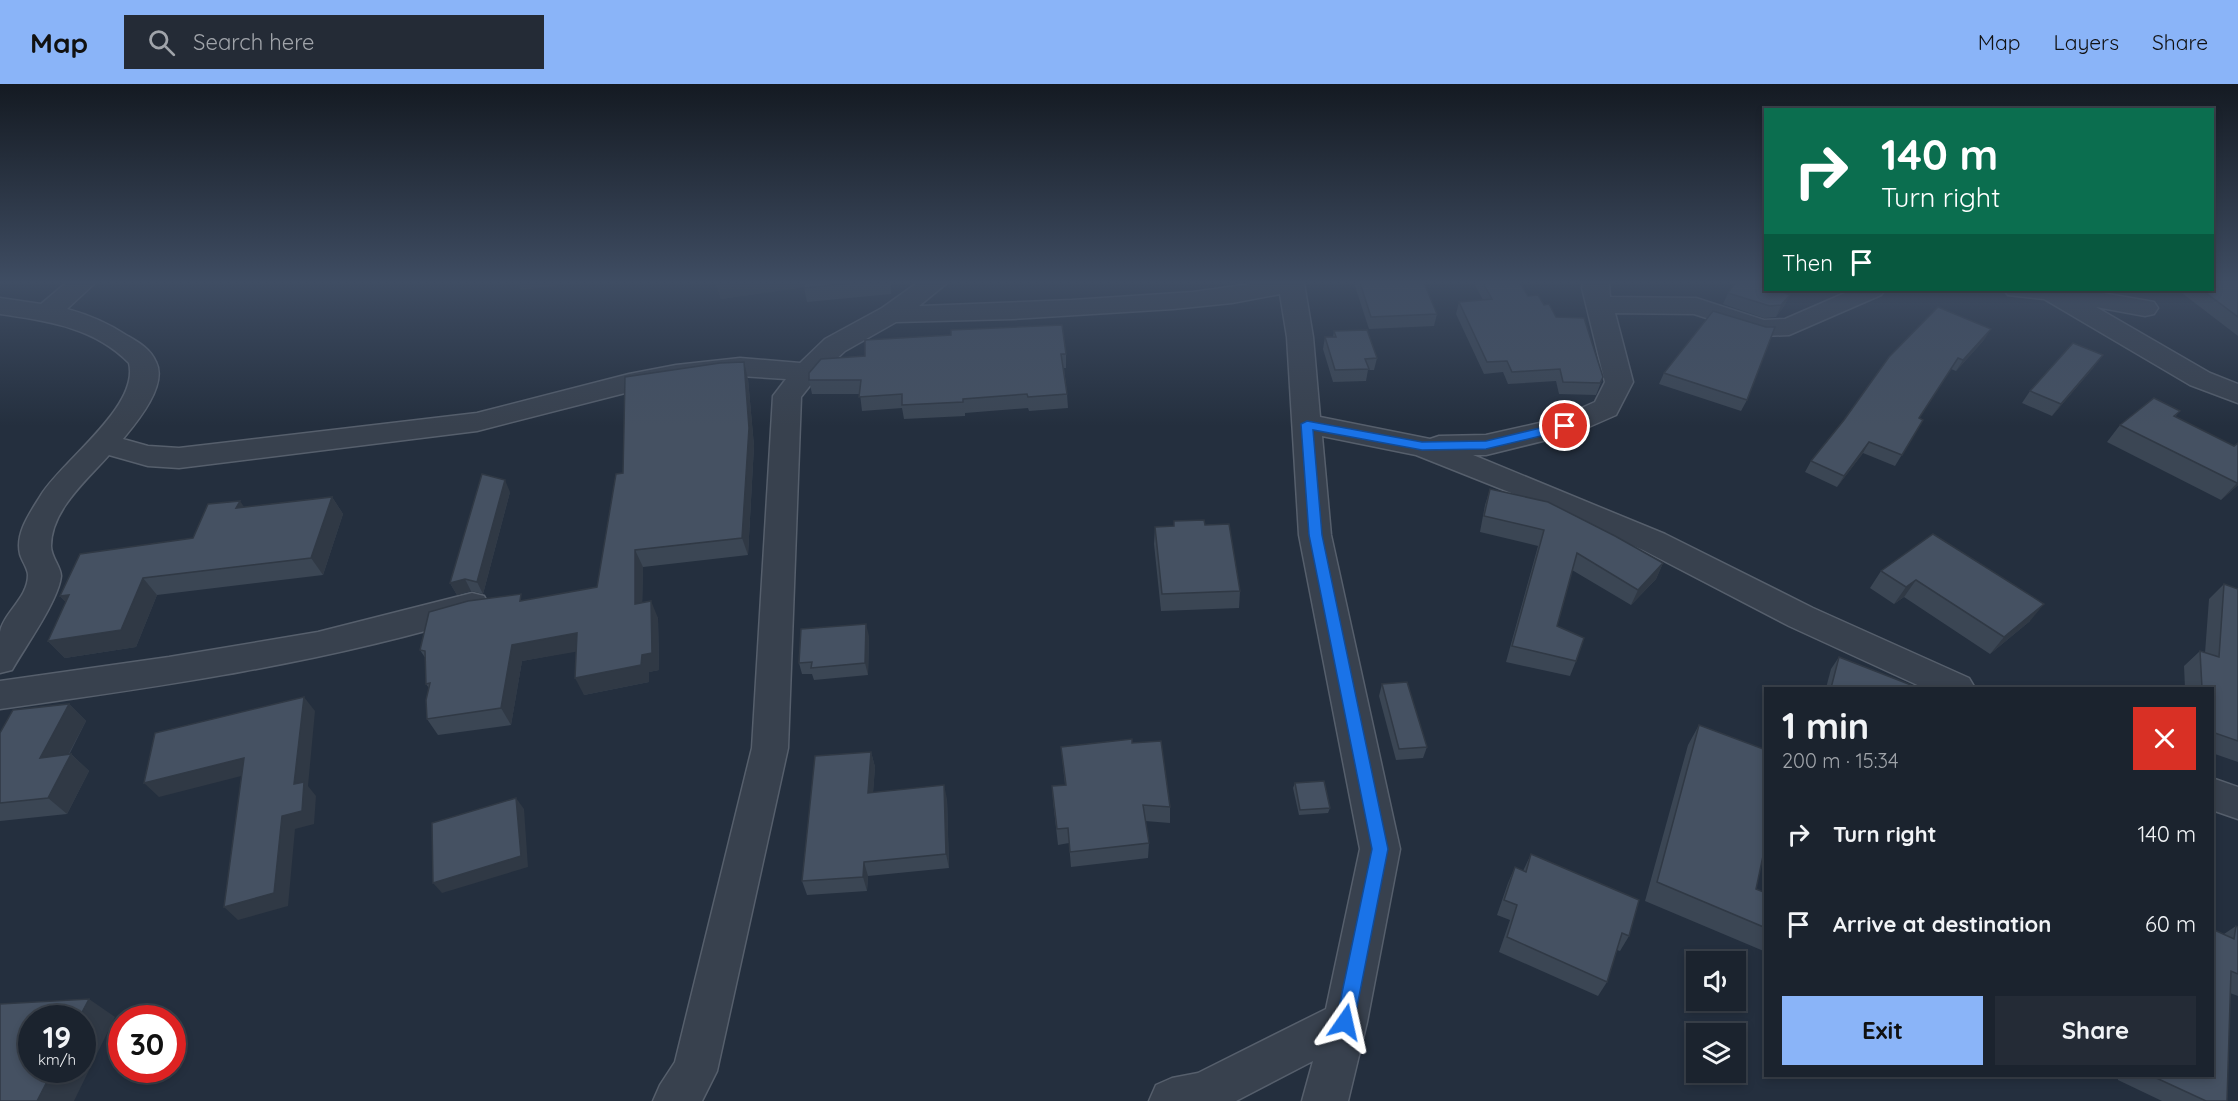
<!DOCTYPE html>
<html lang="en">
<head>
<meta charset="utf-8">
<style>
  :root { --surface:#1b232e; --page:#242b36; --text:#f1f3f6; --muted:#a0a4aa; --line:#39404a; --accent:#8ab4f8 }
  body { margin:0; font-family:Quicksand,sans-serif; background:var(--page); color:var(--text); height:100vh; display:flex; flex-direction:column; font-size:22px; white-space:nowrap }
  * { box-sizing:border-box; margin:0 }
  p { font-size:20px; color:var(--muted) }
  .icon { flex:none; width:33px; height:33px; fill:none; stroke:currentColor; stroke-width:2; stroke-linecap:round; stroke-linejoin:round }
  .map { position:relative; flex:1; overflow:hidden }
  .panel { position:absolute; left:1764px; top:603px; width:450px; height:390px; display:flex; flex-direction:column; background:var(--surface); border-radius:0px; box-shadow:0 3px 9px #0003,0 0 0 2px var(--line) }
  .panel>* { flex:none }
  .top-card { position:absolute; left:1764px; top:24px; width:450px; height:183px; border-radius:0px; box-shadow:0 3px 9px #0003,0 0 0 2px var(--line); background:#0b6e4f; color:#fff; overflow:hidden }
  .controls { position:absolute; left:1686px; top:867px; display:grid; gap:12px }
  .controls a { display:grid; place-items:center; width:60px; height:60px; border-radius:0px; background:var(--surface); box-shadow:0 3px 9px #0003,0 0 0 2px var(--line); font-size:30px }
  .speed { position:absolute; left:18px; top:921px; display:flex; gap:12px; font-size:30px; font-weight:700; text-align:center }
  .speed>* { display:grid; place-content:center; width:78px; height:78px; border-radius:50%; background:var(--surface); box-shadow:0 3px 9px #0003,0 0 0 2px var(--line); line-height:1 }
  .speed small { font-size:15px; font-weight:400 }
  .speed .limit { border:9px solid #d22; background:#fff; color:#111 }
  .pin { position:absolute; display:grid; place-items:center; width:51px; height:51px; color:#fff; margin:-26px; border:3px solid #fff; border-radius:50%; box-shadow:0 2px 6px #0007 }
  .me { position:absolute; width:66px; margin:-33px; rotate:11deg; stroke-linejoin:round; filter:drop-shadow(0 0 4px #0008) }
  .turn { display:flex; align-items:center; gap:21px; height:126px; padding:0 18px; font-size:27px }
  .turn .icon { width:78px; height:78px; stroke-width:2.5 }
  .turn b { display:block; font-size:42px; line-height:51px }
  .then { display:flex; align-items:center; height:57px; padding:0 18px; background:#0003; gap:12px; font-size:22px }
  .round { display:grid; place-items:center; flex:none; width:63px; height:63px; border-radius:0px; background:var(--page) }
  .summary { display:flex; align-items:center; justify-content:space-between; height:102px; padding:0 18px }
  h1 { font-size:36px; font-weight:800; line-height:45px }
  .cta { display:flex; gap:12px; margin-top:auto; padding:12px 18px }
  .cta a { flex:1; height:69px; border-radius:0px; background:var(--accent); color:#111; font-size:24px; font-weight:800; line-height:69px; text-align:center }
  .cta a+a { background:var(--page); color:var(--text) }
  ul { padding:0; list-style:none }
  li { display:flex; align-items:center; gap:18px; height:90px; padding:0 18px }
  li div { flex:1 }
  li b { display:block; font-size:22px }
  li em { font-style:normal }
  header { display:flex; align-items:center; gap:36px; box-sizing:border-box; height:84px; padding:0 30px; background:var(--accent); color:#111 }
  header strong { font-size:28px }
  nav { display:flex; gap:33px; margin-inline-start:auto; font-size:21px }
  .search { width:420px; height:54px; background:var(--page); display:flex; align-items:center; gap:15px; box-sizing:border-box; padding:0 21px; border-radius:0px; color:var(--muted); font-size:22px }
  .map>svg:first-child { display:block }
  .lines { fill:none; stroke-linecap:round; stroke-linejoin:round }
  .minor-casing { stroke:#565f6c; stroke-width:3 }
  .minor { fill:#38414e; fill-rule:evenodd }
  .wall { fill:#3b4654 }
  .shaded-wall { fill:#303945 }
  .building { fill:#455162; stroke:#303945; stroke-width:1.5 }
  .route { fill:#1a73e8; stroke:#114b97; stroke-width:1.5 }
</style>
</head>
<body>
<header>
<strong>Map</strong>
<div class="search"><svg class="icon" aria-label="search" viewBox="0 0 24 24"><circle cx="10" cy="10" r="6"/><path d="M15 15l6 6"/></svg>Search here</div>
<nav><a>Map</a><a>Layers</a><a>Share</a></nav>
</header>
<div class="map">
<svg width="2238" height="1017" viewBox="0 0 2238 1017">
  <rect width="100%" height="100%" fill="#242f3e"/>
  <g class="lines">
    <g class="minor-casing">
      <g id="minor">
        <path d="M66 199H95L67 225C89 231 106 238 126 251 138 258 150 264 156 278 168 301 137 338 123 355L148 362 179 364 477 329 629 290 676 281 740 274 800 279 825 255 882 224 917 199H947L919 222H921L1072 216 1193 208 1258 199H1304L1313 253 1320 333 1430 355 1439 352 1486 351 1557 335 1595 318 1605 298 1582 204 1583 199H1609L1610 213 1696 214 1764 236 1785 235 1852 206H1885L1881 211 1789 251 1762 252 1694 230 1615 229 1633 298 1616 331 1575 349 1486 371H1473L1665 450 1813 524 1969 594 1975 604H1924L1789 542 1643 466 1519 412 1416 371 1322 352 1331 451 1400 765 1367 938 1348 1017H1302L1313 977 1236 1017H1149L1156 1001 1172 994 1198 989 1326 925 1360 765 1299 451 1287 253 1280 210 1232 219 1173 225 1012 235 896 238 845 267 816 294 801 313 788 664 717 987 702 1017H653L660 1001 675 978 752 664 773 312 786 295 740 292 676 299 629 308 477 347 179 384 148 382 109 371C87 396 51 426 51 462 51 473 61 483 61 492 59 516 25 563 12 586L0 589C0 576 0 561 0 548 4 528 28 514 28 491 28 485 22 477 20 470 15 449 30 429 41 411 63 376 140 322 129 279 94 243 47 237 0 230V214L41 220Z"/>
        <polygon points="2004,206 2085,206 2154,218 2158,224 2154,230 2145,232 2096,223 2210,289 2238,300 2238,319 2190,301 2044,215 2008,211"/>
        <path d="M472 509 484 512 489 521 484 530C326 579 163 602 0 625V597L169 573 318 548Z"/>
        <polygon points="2212,694 2238,703 2238,735 2212,726"/>
      </g>
    </g>
    <use href="#minor" class="minor"/>
  </g>
  <g class="wall">
    <polygon points="716,199 891,199 891,210 807,218 804,203 721,215"/>
    <polygon points="1354,199 1424,199 1437,230 1434,242 1369,245"/>
    <polygon points="1474,199 1520,199 1528,212 1544,221 1556,233 1603,293 1596,311 1559,310 1556,297 1508,300 1503,288 1484,290 1456,230 1459,218 1483,216"/>
    <polygon points="2238,199 2238,252 2178,206 2212,206"/>
    <polygon points="1728,209 1785,209 1790,211 1784,222 1776,233 1764,234 1723,220"/>
    <polygon points="1334,247 1377,274 1374,286 1368,286 1366,297 1333,298 1323,265 1325,253 1333,253"/>
    <polygon points="1984,256 1956,287 1951,285 1919,334 1923,336 1895,382 1863,369 1837,403 1805,388 1811,377"/>
    <polygon points="1066,270 1066,284 1064,284 1067,310 1068,324 1029,327 1028,324 965,329 965,332 904,335 902,324 862,327 860,310 812,310 809,296"/>
    <polygon points="2094,283 2052,332 2022,319 2030,307"/>
    <polygon points="1664,289 1747,316 1741,327 1659,300"/>
    <polygon points="748,295 754,362 748,471 643,483 642,519 658,534 659,586 649,588 649,598 584,611 576,567 522,577 511,641 438,651 427,635 429,604 426,600 426,575 420,566 525,516 597,503 623,389"/>
    <polygon points="2180,327 2175,333 2234,362 2238,359 2238,401 2221,416 2107,358 2120,341"/>
    <polygon points="1490,405 1663,479 1656,495 1631,521 1572,486 1557,542 1576,577 1570,592 1506,578 1538,462 1480,448 1485,421"/>
    <polygon points="510,408 483,510 471,507 457,511 450,499"/>
    <polygon points="332,413 343,430 323,491 157,511 136,563 65,574 48,557 66,518 60,512 193,454 244,423"/>
    <polygon points="1174,437 1205,441 1240,507 1239,524 1161,527 1154,460 1155,443 1174,442"/>
    <polygon points="1933,450 2030,537 1990,570 1904,513 1894,520 1870,504 1881,487"/>
    <polygon points="2224,500 2238,505 2238,678 2212,669 2212,604 2185,604 2184,582 2200,567 2205,569 2209,515"/>
    <polygon points="869,552 868,591 814,596 812,590 802,590 799,579"/>
    <polygon points="1839,573 1910,604 1826,604 1831,585"/>
    <polygon points="1382,600 1427,663 1423,674 1396,676 1379,612"/>
    <polygon points="69,620 86,637 69,671 71,670 89,687 67,730 0,737 0,649"/>
    <polygon points="1699,641 1756,805 1766,809 1766,868 1645,817 1688,661"/>
    <polygon points="1132,659 1170,723 1170,739 1145,737 1149,759 1148,774 1071,783 1069,759 1058,761 1053,717 1052,702 1065,701 1061,663"/>
    <polygon points="871,668 875,683 873,708 947,715 949,784 868,792 867,807 807,811 802,797"/>
    <polygon points="1295,699 1330,724 1328,729 1299,731 1293,704"/>
    <polygon points="1531,770 1629,852 1620,867 1617,866 1607,898 1598,912 1499,868 1510,836 1497,831 1508,799 1515,783 1523,787"/>
    <polygon points="2236,842 2238,843 2238,912 2230,909 2227,1017 2162,1017 2118,996 2118,992 2212,992 2224,850"/>
  </g>
  <g class="shaded-wall">
    <polygon points="518,199 577,199 521,206"/>
    <polygon points="728,199 806,199 807,203 721,215 717,201"/>
    <polygon points="1790,211 1784,222 1776,233 1781,221"/>
    <polygon points="1991,245 1984,256 1956,287 1963,276"/>
    <polygon points="2103,271 2094,283 2052,332 2061,320"/>
    <polygon points="744,278 748,295 754,362 748,471 742,454"/>
    <polygon points="1869,358 1863,369 1837,403 1844,392"/>
    <polygon points="505,396 510,408 483,510 477,498"/>
    <polygon points="2238,398 2238,401 2221,416"/>
    <polygon points="332,413 343,430 323,491 311,474"/>
    <polygon points="240,417 252,434 236,424"/>
    <polygon points="635,466 643,483 642,537 635,520"/>
    <polygon points="1663,479 1656,495 1631,521 1638,506"/>
    <polygon points="143,494 157,511 136,563 65,574 48,557"/>
    <polygon points="465,495 471,507 457,511 450,499"/>
    <polygon points="1916,496 1904,513 1894,520 1906,503"/>
    <polygon points="69,511 77,529 60,512"/>
    <polygon points="651,517 658,534 659,586 649,588 649,598 584,611 575,594 642,571"/>
    <polygon points="2044,520 2030,537 1990,570 2004,553"/>
    <polygon points="866,540 869,552 868,591 865,579"/>
    <polygon points="577,549 586,566 522,577 511,641 501,624 512,561"/>
    <polygon points="304,613 315,627 308,702 316,712 314,740 295,745 288,822 238,836 224,823 282,732 294,700"/>
    <polygon points="69,620 86,637 58,690 40,674"/>
    <polygon points="871,668 875,683 872,723 868,709"/>
    <polygon points="71,670 89,687 67,730 48,714"/>
    <polygon points="244,674 257,688 159,713 144,699"/>
    <polygon points="944,701 947,715 949,784 946,770"/>
    <polygon points="516,714 524,725 528,783 442,809 433,799"/>
    <polygon points="864,778 868,792 867,807 863,793"/>
    <polygon points="89,915 115,933 74,1017 37,1017 53,986 82,986 82,934 79,934"/>
  </g>
  <g class="building">
    <polygon points="804,199 851,199 804,204"/>
    <polygon points="1360,199 1424,199 1437,230 1371,233"/>
    <polygon points="1483,199 1520,199 1528,212 1538,211 1544,221 1549,220 1556,233 1584,234 1603,293 1600,299 1563,298 1560,285 1512,288 1507,277 1487,278 1459,218 1492,215"/>
    <polygon points="1735,199 1766,199 1766,206 1785,206 1783,208 1790,211 1781,221 1770,222 1728,209"/>
    <polygon points="2212,199 2238,199 2238,233 2202,206 2212,206"/>
    <polygon points="1938,223 1991,245 1963,276 1958,274 1919,334 1923,336 1902,371 1869,358 1844,392 1811,377 1844,336 1889,273"/>
    <polygon points="1713,227 1766,243 1775,243 1747,316 1664,289"/>
    <polygon points="1062,241 1066,270 1061,270 1067,310 1028,313 1027,310 963,315 963,318 902,321 902,310 859,313 861,296 809,296 809,289 821,275 865,272 865,256 951,251 951,246"/>
    <polygon points="1367,246 1377,274 1365,275 1369,285 1335,286 1325,253 1336,253 1334,247"/>
    <polygon points="2073,259 2103,271 2061,320 2030,307"/>
    <polygon points="744,278 749,344 742,454 635,466 635,520 651,517 652,569 642,571 641,581 575,594 577,549 512,561 501,624 427,635 426,616 430,599 426,600 425,567 420,566 429,528 468,517 521,510 520,517 597,503 616,390 623,389 625,293 720,279"/>
    <polygon points="2154,314 2180,327 2174,332 2234,362 2238,359 2238,398 2237,399 2120,341"/>
    <polygon points="482,390 505,396 477,498 465,495 450,499"/>
    <polygon points="1490,405 1548,418 1615,452 1663,479 1638,506 1577,469 1557,542 1584,554 1576,577 1512,562 1544,446 1484,432"/>
    <polygon points="332,413 311,474 143,494 121,546 48,557 69,511 60,512 80,470 193,454 208,420 240,417 236,424"/>
    <polygon points="1204,436 1205,441 1229,440 1240,507 1162,510 1155,443 1174,442 1174,437"/>
    <polygon points="1933,450 2044,520 2004,553 1916,496 1906,503 1881,487"/>
    <polygon points="2224,500 2238,505 2238,657 2212,648 2212,604 2202,604 2200,567 2219,573"/>
    <polygon points="866,540 865,579 811,584 812,578 799,579 801,545"/>
    <polygon points="1839,573 1911,601 1910,604 1831,604"/>
    <polygon points="1407,598 1427,663 1399,665 1382,600"/>
    <polygon points="304,613 294,700 304,698 302,727 282,732 274,809 224,823 244,674 144,699 155,649"/>
    <polygon points="69,620 40,674 71,670 48,714 0,719 0,649 13,626"/>
    <polygon points="1699,641 1766,666 1766,758 1756,805 1766,809 1766,844 1657,798"/>
    <polygon points="1132,655 1132,659 1161,657 1170,723 1143,721 1149,759 1070,768 1068,744 1057,745 1052,702 1066,701 1061,663"/>
    <polygon points="871,668 868,709 944,701 946,770 864,778 863,793 802,797 815,672"/>
    <polygon points="1324,697 1330,724 1300,726 1295,699"/>
    <polygon points="516,714 521,772 433,799 432,739"/>
    <polygon points="1531,770 1639,816 1629,852 1622,849 1607,898 1507,853 1517,821 1504,816 1515,783 1526,788"/>
    <polygon points="2236,842 2238,843 2238,890 2231,887 2227,1017 2206,1017 2152,992 2212,992 2212,845 2234,855"/>
    <polygon points="89,915 79,934 32,934 32,986 53,986 37,1017 0,1017 0,920"/>
  </g>
  <linearGradient id="sky" x2="0" y2="1"><stop stop-color="#141a22"/><stop offset="0.58" stop-color="#3f4d63"/><stop offset="1" stop-color="#3f4d63" stop-opacity="0"/></linearGradient>
  <rect width="2238" height="342" fill="url(#sky)"/>
  <polygon class="route" points="1307,337 1422,358 1486,357 1565,338 1571,342 1570,345 1486,365 1422,366 1313,346 1322,451 1388,765 1354,938 1351,944 1345,947 1338,944 1336,938 1372,765 1309,451 1301,340"/>
</svg>
<div class="controls">
<a><svg class="icon" aria-label="sound" viewBox="0 0 24 24"><path d="M4 9h4l5-4v14l-5-4H4zM17 9q2 3 0 6"/></svg></a>
<a><svg class="icon" aria-label="layers" viewBox="0 0 24 24"><path d="M12 4l9 5-9 5-9-5zM3 14l9 5 9-5"/></svg></a>
</div>
<div class="speed"><div>19<small>km/h</small></div><div class="limit">30</div></div>
<div class="pin" style="left:1565px;top:342px;background:#d93025"><svg class="icon" aria-label="arrive" viewBox="0 0 24 24"><path d="M6 21V4h12l-3 4 3 4H6"/></svg></div>
<svg class="me" style="left:1345px;top:938px" viewBox="-20 -20 40 40"><path d="M0-17L14 15 0 8-14 15z" fill="#1a73e8" stroke="#fff" stroke-width="4"/></svg>
<div class="top-card">
<div class="turn"><svg class="icon" aria-label="right" viewBox="0 0 24 24"><path d="M7 20v-9h11M14 6l5 5-5 5"/></svg><div><b>140 m</b>Turn right</div></div>
<div class="then">Then<svg class="icon" aria-label="arrive" viewBox="0 0 24 24"><path d="M6 21V4h12l-3 4 3 4H6"/></svg></div>
</div>
<section class="panel">
<div class="summary"><div><h1>1 min</h1><p>200 m · 15:34</p></div><a class="round" style="background:#d93025;color:#fff"><svg class="icon" aria-label="close" viewBox="0 0 24 24"><path d="M6 6l12 12M18 6L6 18"/></svg></a></div>
<ul>
<li><svg class="icon" aria-label="right" viewBox="0 0 24 24"><path d="M7 20v-9h11M14 6l5 5-5 5"/></svg><div><b>Turn right</b></div><em>140 m</em></li>
<li><svg class="icon" aria-label="arrive" viewBox="0 0 24 24"><path d="M6 21V4h12l-3 4 3 4H6"/></svg><div><b>Arrive at destination</b></div><em>60 m</em></li>
</ul>
<div class="cta"><a>Exit</a><a>Share</a></div>
</section>
</div>
</body>
</html>
